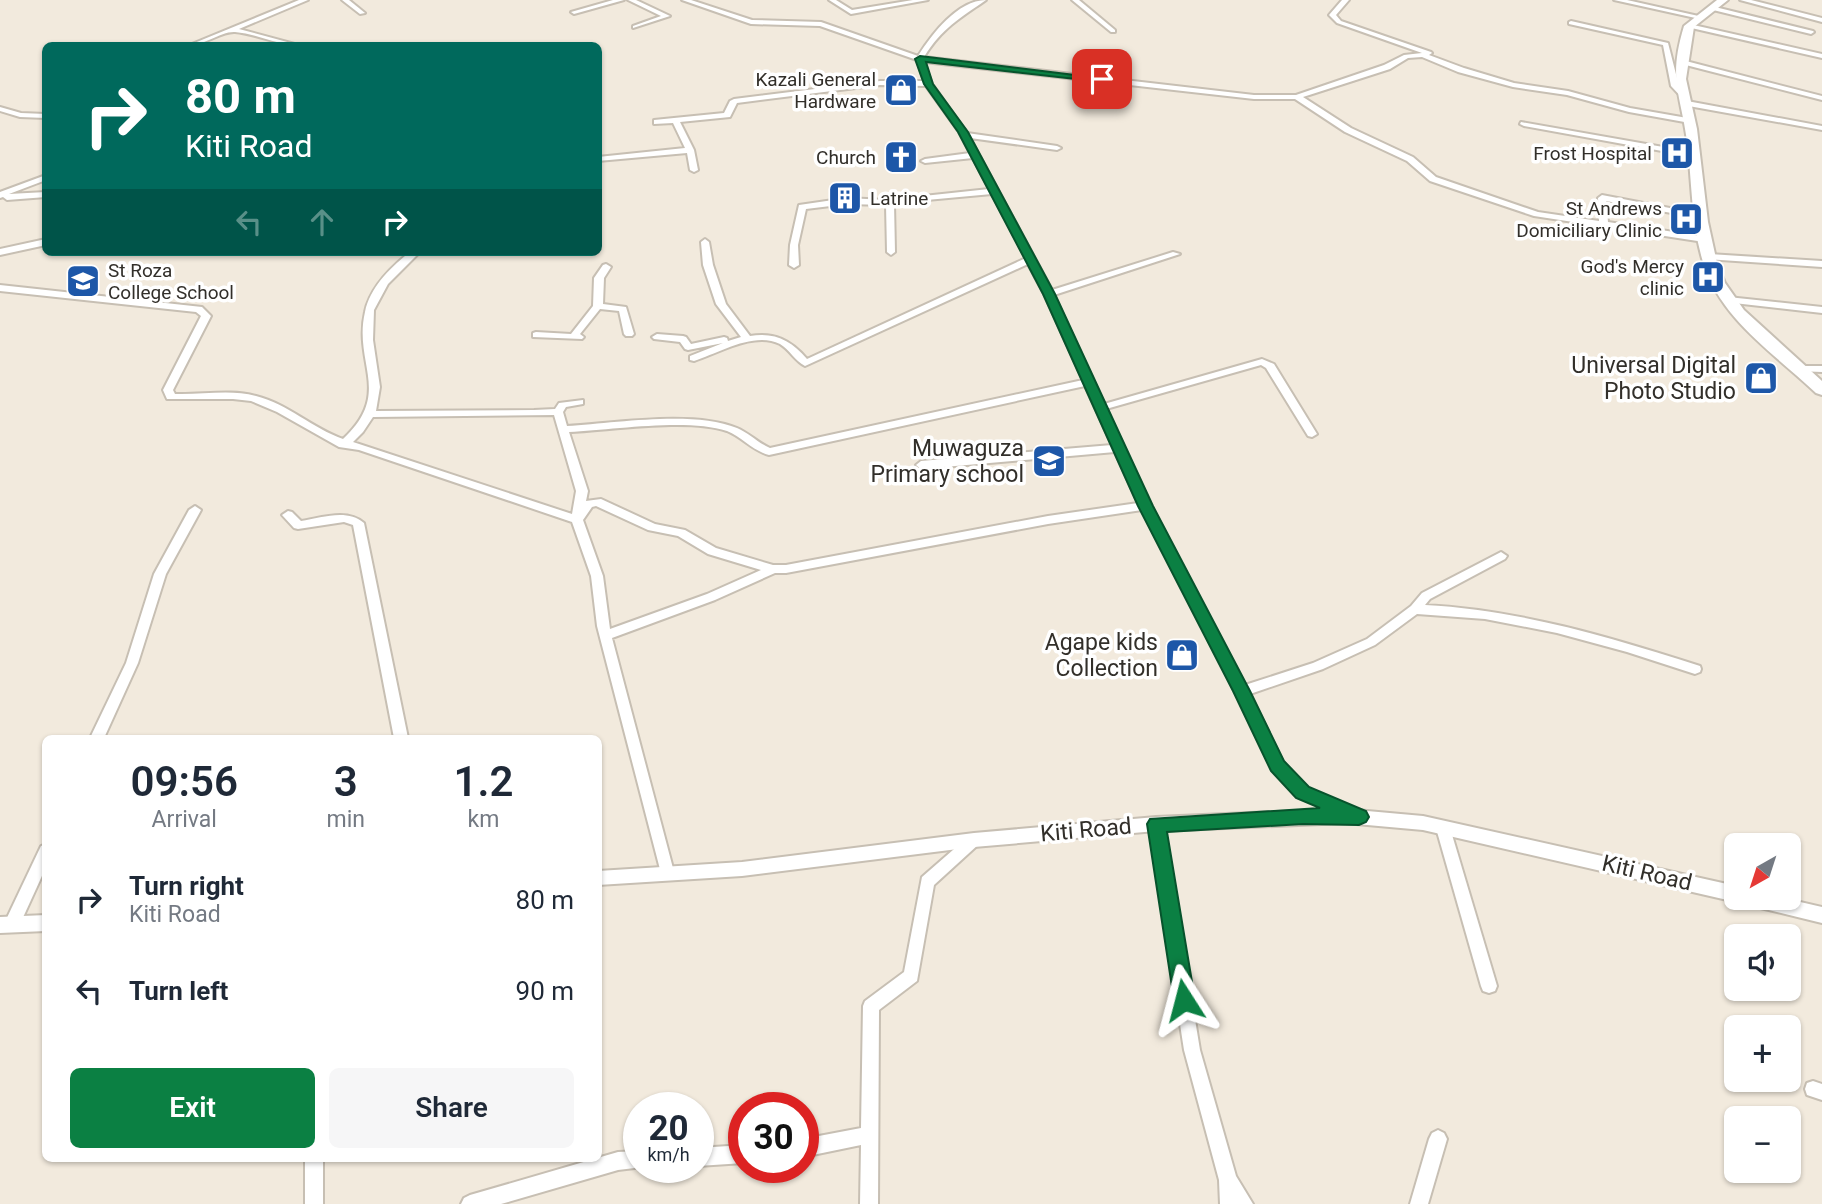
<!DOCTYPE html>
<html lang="en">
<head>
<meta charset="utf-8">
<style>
  :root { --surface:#fff; --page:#f6f6f7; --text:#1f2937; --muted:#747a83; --accent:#0b8043 }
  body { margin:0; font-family:Roboto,sans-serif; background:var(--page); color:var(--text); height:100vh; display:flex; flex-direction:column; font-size:26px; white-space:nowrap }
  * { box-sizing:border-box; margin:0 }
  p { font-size:23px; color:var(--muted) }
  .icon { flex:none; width:38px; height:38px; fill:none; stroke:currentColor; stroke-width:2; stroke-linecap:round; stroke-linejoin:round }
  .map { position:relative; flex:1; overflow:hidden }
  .drawer { position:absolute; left:42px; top:735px; width:560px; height:427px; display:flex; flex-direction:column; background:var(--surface); border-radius:10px; box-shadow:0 2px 5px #0004 }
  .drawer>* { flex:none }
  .top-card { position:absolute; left:42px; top:42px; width:560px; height:214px; border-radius:10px; box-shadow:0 2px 5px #0004; background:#00695c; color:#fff; overflow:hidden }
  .needle { width:46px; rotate:219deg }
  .tools { position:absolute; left:1724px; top:833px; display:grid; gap:14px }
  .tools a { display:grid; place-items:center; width:77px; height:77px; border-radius:10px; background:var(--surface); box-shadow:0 2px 5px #0004; font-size:35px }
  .speed { position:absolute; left:623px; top:1092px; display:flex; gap:14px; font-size:35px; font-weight:700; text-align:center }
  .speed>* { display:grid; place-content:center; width:91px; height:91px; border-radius:50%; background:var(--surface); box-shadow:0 2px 5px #0004; line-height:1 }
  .speed small { font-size:18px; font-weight:400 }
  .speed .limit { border:10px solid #d22; background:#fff; color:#111 }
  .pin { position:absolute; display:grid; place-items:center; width:60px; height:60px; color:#fff; margin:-30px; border-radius:14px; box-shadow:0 4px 10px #0006 }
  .me { position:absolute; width:77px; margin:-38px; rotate:351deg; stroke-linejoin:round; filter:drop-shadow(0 0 5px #0008) }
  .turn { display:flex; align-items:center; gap:24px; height:147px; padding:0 28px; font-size:32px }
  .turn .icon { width:91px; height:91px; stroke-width:2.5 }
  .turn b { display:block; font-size:49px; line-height:60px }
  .lanes { display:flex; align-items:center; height:66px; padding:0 28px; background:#0003; justify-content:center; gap:35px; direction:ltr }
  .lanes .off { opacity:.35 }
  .eta { display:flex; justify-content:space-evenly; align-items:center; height:119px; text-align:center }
  .eta b { font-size:42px; font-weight:600; line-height:49px }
  .action { display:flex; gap:14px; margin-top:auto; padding:14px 28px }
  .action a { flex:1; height:80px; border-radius:10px; background:var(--accent); color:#fff; font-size:28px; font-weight:600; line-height:80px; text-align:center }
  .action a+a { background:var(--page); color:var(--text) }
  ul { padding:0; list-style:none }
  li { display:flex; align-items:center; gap:21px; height:91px; padding:0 28px }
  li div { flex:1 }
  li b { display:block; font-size:26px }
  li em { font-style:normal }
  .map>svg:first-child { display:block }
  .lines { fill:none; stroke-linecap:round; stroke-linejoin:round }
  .minor-casing { stroke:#c7bfb3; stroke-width:4 }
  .tertiary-casing { stroke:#c7bfb3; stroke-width:4 }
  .primary-casing { stroke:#c7bfb3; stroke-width:4 }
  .minor { fill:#fff; fill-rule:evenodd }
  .tertiary { fill:#fff; fill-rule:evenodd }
  .primary { fill:#fff; fill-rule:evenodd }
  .route { fill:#0b8043; stroke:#07532c; stroke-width:2 }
  .labels { text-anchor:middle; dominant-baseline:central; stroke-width:7; stroke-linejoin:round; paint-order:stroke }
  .far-poi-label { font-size:19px; fill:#322f2a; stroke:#fff; text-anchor:end }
  .poi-label { font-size:23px; fill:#322f2a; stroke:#fff; text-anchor:end }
  .street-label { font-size:23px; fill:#322f2a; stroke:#fff }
</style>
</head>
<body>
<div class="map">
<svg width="1822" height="1204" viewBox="0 0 1822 1204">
  <rect width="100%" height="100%" fill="#f2eadd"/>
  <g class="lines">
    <g class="minor-casing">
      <g id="minor">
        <path d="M299 0H308L239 29 302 46C279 46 258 34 235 32 221 31 204 46 187 46Z"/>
        <polygon points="342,0 349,0 365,13 360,14"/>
        <polygon points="613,0 624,0 574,14 571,12"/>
        <polygon points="628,0 636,0 670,16 633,28 633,26 661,16"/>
        <path d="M682 0H691L752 20 821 22 918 56C932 34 958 0 986 0 959 19 942 28 924 57L1254 95H1296L1384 65 1404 55 1422 53 1337 23 1329 15 1342 0H1349L1336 15 1341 21 1431 52 1432 53 1429 55 1464 68 1514 83 1568 91 1630 108 1693 119 1694 121 1690 123 1629 112 1567 95 1513 87 1458 72 1422 57 1408 58 1390 69 1303 97 1351 128 1413 157 1436 177 1538 212 1599 221 1598 198 1602 195 1701 214 1704 215V219L1606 201 1608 222 1707 237V241L1704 242 1534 216 1430 181 1407 161 1345 132 1295 99H1254L924 62 932 84 967 133 1057 146 1061 148 1057 150 970 138 1052 290 1173 252 1180 254 1054 295 1104 404 1262 359 1274 364 1317 434 1312 437 1308 436 1266 368 1261 365 1106 409 1151 506 1245 685 1313 663 1367 639 1411 606 1422 593 1501 552 1507 556 1505 559 1430 599 1425 605C1520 610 1610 637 1700 666L1701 669 1700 672 1695 674 1627 652 1557 633 1485 619 1417 614 1375 645 1323 669 1250 694 1283 762 1307 788 1364 813 1366 817 1364 821 1359 823 1297 796 1273 770 1235 691 1142 510 1048 524 786 573H775L715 600 612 638 674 872 672 877 667 878 662 877 597 626 591 576 572 522 359 450 339 447 277 412 251 401 233 399H167L163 390 201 316 196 312 0 291V285L202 307 211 316 173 390 175 394C202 395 230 389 256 396 288 404 312 428 343 439 393 393 353 364 365 312 370 287 391 267 410 252H420L388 284 374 310 373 340 380 387 376 411 534 410 555 409 559 403 583 400V404L566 407 563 412 567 426C615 423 694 410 737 428 749 433 758 443 770 448L1083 380 1044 294 1028 264 805 366C795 361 790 350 780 344 754 331 719 353 694 361L690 360V356L723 343 688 350 685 349 680 342 654 339 652 337 657 334 683 336 686 337 691 344 724 337 727 338 728 341 741 337 716 304 703 265 701 242 705 239 709 242 713 265 726 304 750 336C774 332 791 340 807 359L1026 258 992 194 894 203 895 252 891 255 887 252 886 205 847 204 806 209 798 245 799 265 794 268 789 265 790 245 799 205 847 198 886 200 989 189 973 158 925 163 921 161 925 159 970 153 959 132 926 86 880 85 737 103 730 117 680 122 694 150 698 170 694 172 690 170 687 153 598 161V157L685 148 673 123 654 124V120L724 113 730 101 734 99 880 81H924L917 60 820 26 751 24ZM1085 386 1112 445 921 461 916 465 921 469 1115 452 1138 503 1048 516 786 565H773L716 548 685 530 655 524 601 499 586 501 588 491 569 432C613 430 687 418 727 431 742 437 753 451 769 455ZM554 415 576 491 572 514 353 442 363 432 373 417ZM596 506 648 530 678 536 708 554 761 570 707 594 610 629 603 576 583 520 592 507Z"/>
        <polygon points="829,0 836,0 852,10 913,0 928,0 851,14"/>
        <polygon points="1072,0 1079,0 1115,30 1115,32 1111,32"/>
        <polygon points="1614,0 1627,0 1703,17 1700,19"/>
        <polygon points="1740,0 1751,0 1822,18 1822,22"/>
        <polygon points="1711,6 1813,31 1814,32 1811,34 1709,9 1708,8"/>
        <polygon points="1571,21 1668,43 1679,86 1689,99 1687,101 1822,126 1822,130 1683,105 1682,103 1685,101 1671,86 1663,45 1569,24 1569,22"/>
        <polygon points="1689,24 1822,54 1822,58 1687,27 1687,25"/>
        <polygon points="1678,59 1822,96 1822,100 1678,63"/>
        <polygon points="0,107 21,113 46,114 46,118 20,117 0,111"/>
        <polygon points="1521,122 1686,151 1700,158 1696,160 1684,155 1524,126 1520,124"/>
        <polygon points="46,175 46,180 9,194 46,192 46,197 7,200 3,197 0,198 0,192"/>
        <polygon points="46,239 46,245 0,255 0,249"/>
        <polygon points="1709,254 1822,261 1822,267 1706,259 1705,257"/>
        <polygon points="606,264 611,267 604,278 603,304 626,307 634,334 632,336 626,336 624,334 619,311 600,309 580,334 584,337 582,339 533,337 533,333 536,332 571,334 593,306 594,278 603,265"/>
        <polygon points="1728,297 1822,307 1822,313 1725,302 1725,298"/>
        <polygon points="1801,366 1822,366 1822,372 1797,371 1796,369"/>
        <polygon points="195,506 201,510 166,574 138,663 104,738 90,738 126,663 154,574 189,510"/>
        <path d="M288 511 292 512 301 521C321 518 347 508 364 523L408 738H394L353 525 344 522 298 529 294 528 282 515Z"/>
        <polygon points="1156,818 1161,820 1163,824 1200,1050 1236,1176 1253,1204 1220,1204 1219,1180 1184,1050 1149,824 1151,820"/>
        <polygon points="1443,822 1448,824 1450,828 1497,986 1495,991 1489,993 1483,991 1481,986 1436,828 1438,824"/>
        <polygon points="974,834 979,836 981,840 979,844 934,885 917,981 879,1010 878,1204 860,1204 861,1145 803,1157 803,1139 861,1128 863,1006 865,1001 904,972 922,877 969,836"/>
        <polygon points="46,844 46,867 20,924 17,929 12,931 7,929 4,924 41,846"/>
        <polygon points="1813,1081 1822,1084 1822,1100 1807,1095 1805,1089 1807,1083"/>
        <polygon points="1438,1130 1444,1133 1447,1139 1428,1204 1410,1204 1429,1139 1432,1133"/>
        <polygon points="744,1145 744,1163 698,1166 698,1148"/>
        <polygon points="639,1151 639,1167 643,1167 618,1170 501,1204 461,1204 464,1198 470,1195 618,1152"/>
        <rect x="305" y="1158" width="18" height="46"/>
      </g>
    </g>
    <g class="tertiary-casing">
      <g id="tertiary">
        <polygon points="1345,809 1423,816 1736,886 1736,898 1743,898 1736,902 1423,830 1345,823 1156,831 974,847 742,876 598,885 598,871 742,862 974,833 1156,817"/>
        <polygon points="1743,898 1783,898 1822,907 1822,923 1752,906 1746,903"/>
        <polygon points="46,915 46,931 0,933 0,917"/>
      </g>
    </g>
    <g class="primary-casing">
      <path id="primary" d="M1717 0H1728L1694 27 1686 79 1697 129 1708 222 1717 263 1725 283 1744 310 1822 381V395L1816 393C1775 354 1720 319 1703 262 1691 223 1692 181 1687 141 1680 91 1668 79 1684 26Z"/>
    </g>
    <use href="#minor" class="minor"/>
    <use href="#tertiary" class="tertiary"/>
    <use href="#primary" class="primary"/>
  </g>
  <polygon class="route" points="920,56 1107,79 1102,82 926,62 933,84 968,132 1055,294 1153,506 1250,691 1284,761 1309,787 1366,811 1369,817 1366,822 1359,825 1303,824 1167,832 1195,1000 1192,1007 1184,1010 1177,1007 1174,1000 1147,824 1150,819 1320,808 1296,798 1271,771 1233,691 1138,506 1043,294 958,132 924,84 915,59"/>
  <defs>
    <g id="shop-square" transform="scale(1.75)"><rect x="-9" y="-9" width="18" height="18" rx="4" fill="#1d57a8" stroke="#fff"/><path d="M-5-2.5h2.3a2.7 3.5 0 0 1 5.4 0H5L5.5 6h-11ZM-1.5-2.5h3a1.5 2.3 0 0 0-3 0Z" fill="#fff"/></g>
    <g id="hospital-square" transform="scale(1.75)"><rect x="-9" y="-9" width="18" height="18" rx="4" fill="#1d57a8" stroke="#fff"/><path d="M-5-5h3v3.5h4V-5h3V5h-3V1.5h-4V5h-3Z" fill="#fff"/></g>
    <g id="church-square" transform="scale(1.75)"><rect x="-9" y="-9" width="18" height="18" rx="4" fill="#1d57a8" stroke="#fff"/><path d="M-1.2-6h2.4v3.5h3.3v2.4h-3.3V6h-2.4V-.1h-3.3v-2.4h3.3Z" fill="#fff"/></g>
    <g id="building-square" transform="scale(1.75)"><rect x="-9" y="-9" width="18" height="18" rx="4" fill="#1d57a8" stroke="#fff"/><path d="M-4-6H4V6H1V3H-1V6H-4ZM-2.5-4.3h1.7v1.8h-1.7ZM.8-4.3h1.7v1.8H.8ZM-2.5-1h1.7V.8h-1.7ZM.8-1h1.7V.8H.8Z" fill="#fff"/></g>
    <g id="school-square" transform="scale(1.75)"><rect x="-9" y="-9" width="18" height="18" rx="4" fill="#1d57a8" stroke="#fff"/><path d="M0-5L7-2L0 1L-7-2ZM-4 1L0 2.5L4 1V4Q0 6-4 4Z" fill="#fff"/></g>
  </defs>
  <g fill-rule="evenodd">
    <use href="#shop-square" x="901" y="90"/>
    <use href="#hospital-square" x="1677" y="153"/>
    <use href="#church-square" x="901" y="157"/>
    <use href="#building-square" x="845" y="198"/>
    <use href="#hospital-square" x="1686" y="219"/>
    <use href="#hospital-square" x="1708" y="277"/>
    <use href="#school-square" x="83" y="281"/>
    <use href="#shop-square" x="1761" y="378"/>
    <use href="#school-square" x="1049" y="461"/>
    <use href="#shop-square" x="1182" y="655"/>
  </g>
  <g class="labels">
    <g class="far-poi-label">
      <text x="876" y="79">Kazali General<tspan x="876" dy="22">Hardware</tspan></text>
      <text x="1652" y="153">Frost Hospital</text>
      <text x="876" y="157">Church</text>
      <text x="870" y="198" text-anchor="start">Latrine</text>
      <text x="1662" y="208">St Andrews<tspan x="1662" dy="22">Domiciliary Clinic</tspan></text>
      <text x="1684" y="266">God's Mercy<tspan x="1684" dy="22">clinic</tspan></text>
      <text x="108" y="270" text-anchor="start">St Roza<tspan x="108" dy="22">College School</tspan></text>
    </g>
    <g class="poi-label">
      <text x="1736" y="365">Universal Digital<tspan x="1736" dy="26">Photo Studio</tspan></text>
      <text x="1024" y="448">Muwaguza<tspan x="1024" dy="26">Primary school</tspan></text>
      <text x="1158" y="642">Agape kids<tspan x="1158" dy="26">Collection</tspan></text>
    </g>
    <g class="street-label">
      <text transform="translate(1086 830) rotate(-5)">Kiti Road</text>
      <text transform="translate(1647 873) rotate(13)">Kiti Road</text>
    </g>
  </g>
</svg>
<div class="tools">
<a><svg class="needle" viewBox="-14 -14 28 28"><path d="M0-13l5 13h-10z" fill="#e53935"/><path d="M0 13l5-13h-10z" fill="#747a83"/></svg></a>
<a><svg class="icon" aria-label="sound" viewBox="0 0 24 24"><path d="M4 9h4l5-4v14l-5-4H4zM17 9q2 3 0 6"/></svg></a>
<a>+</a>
<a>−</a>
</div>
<div class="speed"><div>20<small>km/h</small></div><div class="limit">30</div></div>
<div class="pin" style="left:1102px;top:79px;background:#d93025"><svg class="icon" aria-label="arrive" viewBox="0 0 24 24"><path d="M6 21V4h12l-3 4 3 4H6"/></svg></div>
<svg class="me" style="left:1184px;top:1000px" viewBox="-20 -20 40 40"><path d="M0-17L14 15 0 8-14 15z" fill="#0b8043" stroke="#fff" stroke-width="4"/></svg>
<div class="top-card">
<div class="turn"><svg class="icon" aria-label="right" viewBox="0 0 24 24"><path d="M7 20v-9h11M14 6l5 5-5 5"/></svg><div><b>80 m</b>Kiti Road</div></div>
<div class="lanes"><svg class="icon off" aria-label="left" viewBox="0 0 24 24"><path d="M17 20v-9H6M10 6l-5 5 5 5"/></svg><svg class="icon off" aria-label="ahead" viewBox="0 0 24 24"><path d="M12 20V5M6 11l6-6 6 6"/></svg><svg class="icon" aria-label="right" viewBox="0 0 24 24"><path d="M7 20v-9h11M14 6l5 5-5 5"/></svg></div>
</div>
<section class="drawer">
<div class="eta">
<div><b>09:56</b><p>Arrival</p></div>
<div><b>3</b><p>min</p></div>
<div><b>1.2</b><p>km</p></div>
</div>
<ul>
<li><svg class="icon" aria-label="right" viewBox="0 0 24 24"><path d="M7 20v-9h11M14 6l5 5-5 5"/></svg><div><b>Turn right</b><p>Kiti Road</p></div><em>80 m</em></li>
<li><svg class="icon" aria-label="left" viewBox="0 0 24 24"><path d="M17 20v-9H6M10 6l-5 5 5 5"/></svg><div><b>Turn left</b></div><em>90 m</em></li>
</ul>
<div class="action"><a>Exit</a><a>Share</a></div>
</section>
</div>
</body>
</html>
